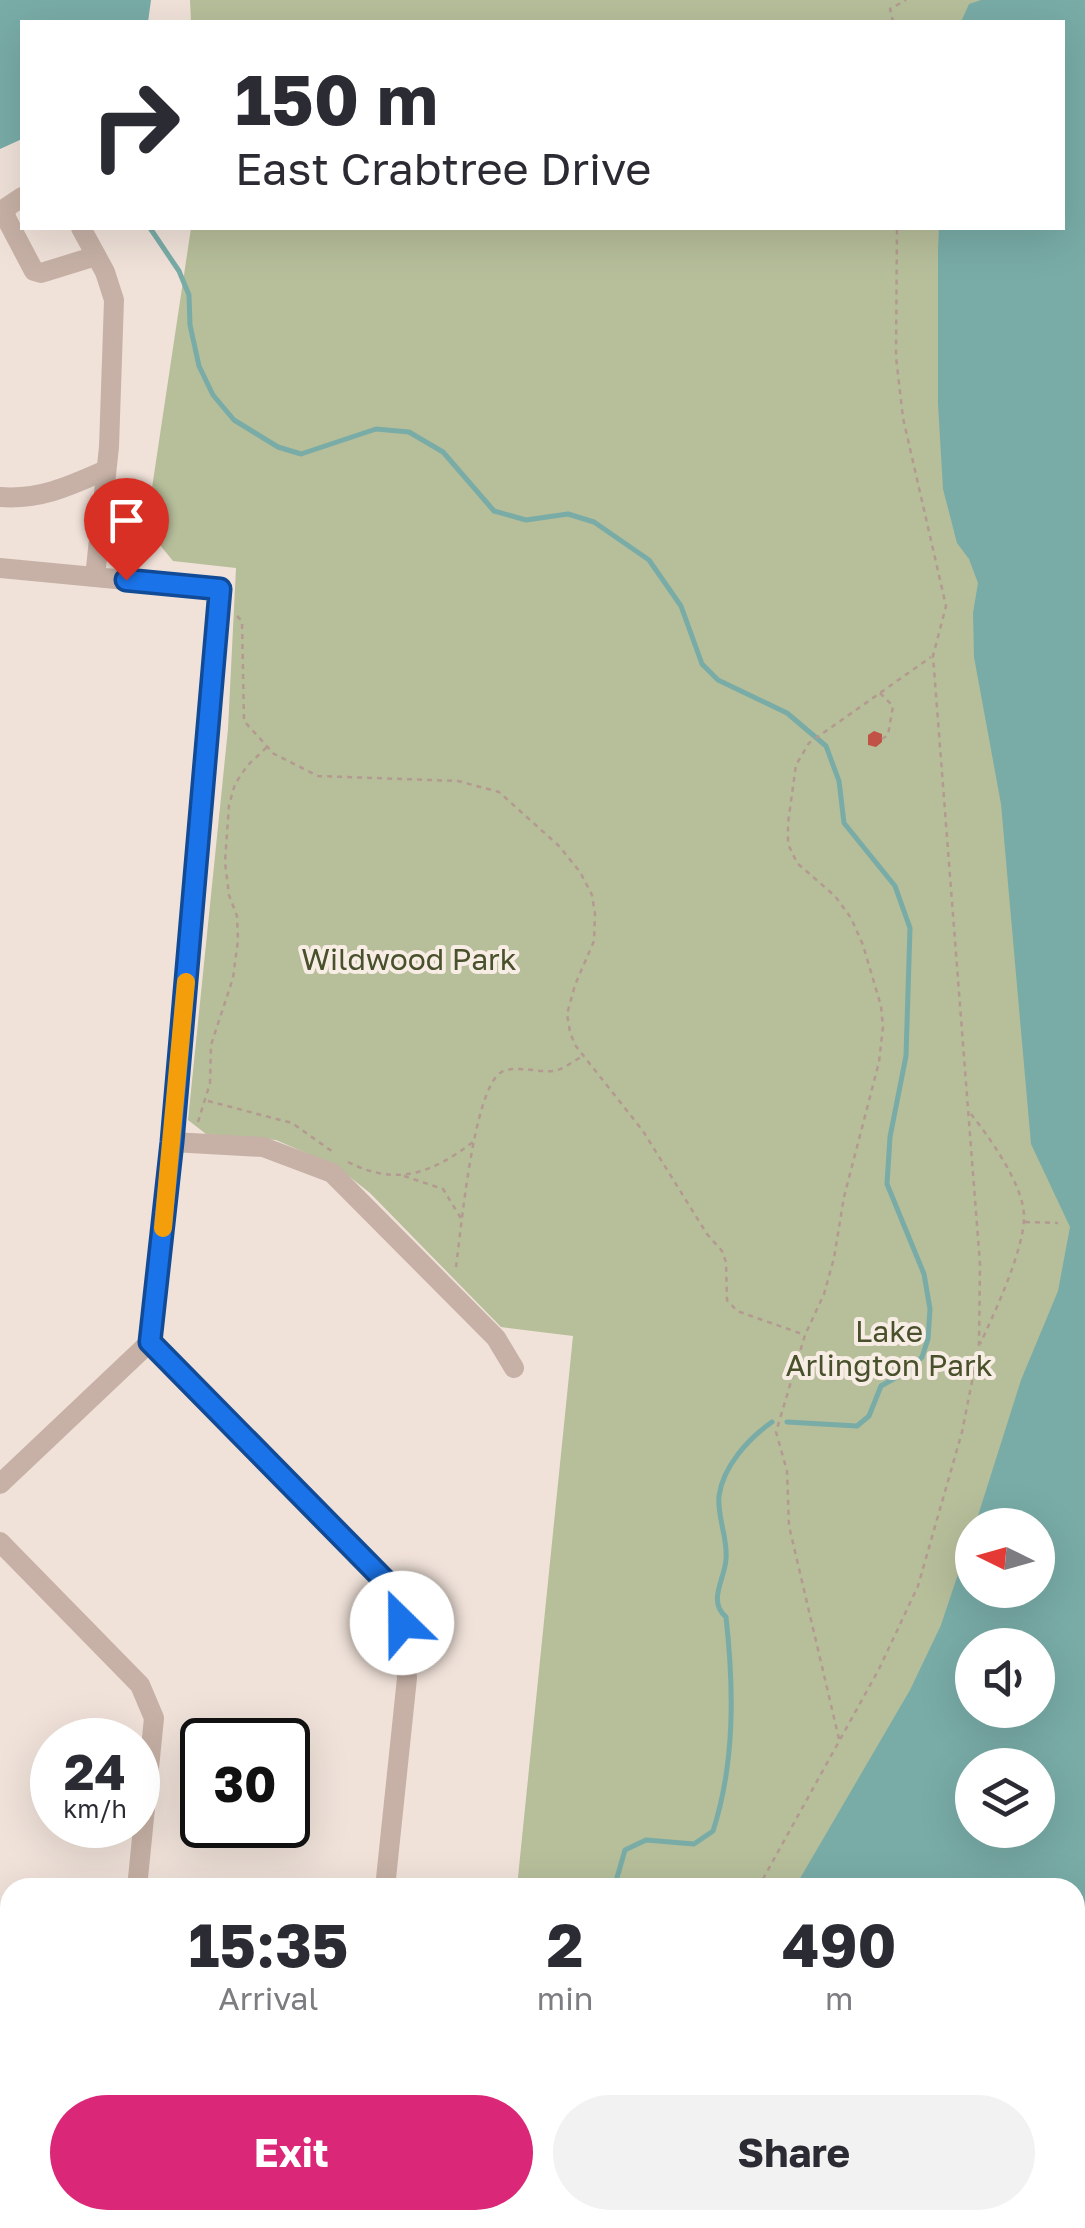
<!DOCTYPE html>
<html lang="en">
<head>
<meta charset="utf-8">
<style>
  :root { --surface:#fff; --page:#f2f2f3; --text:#2b2b33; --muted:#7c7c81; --accent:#db2777 }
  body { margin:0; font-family:"Golos Text",sans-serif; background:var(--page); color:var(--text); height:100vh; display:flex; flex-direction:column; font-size:38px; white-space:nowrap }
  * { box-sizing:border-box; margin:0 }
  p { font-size:32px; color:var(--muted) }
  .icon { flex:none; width:55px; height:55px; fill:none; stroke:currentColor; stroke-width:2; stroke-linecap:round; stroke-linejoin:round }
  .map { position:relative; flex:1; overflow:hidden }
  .sheet { position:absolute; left:0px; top:1878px; width:1085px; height:352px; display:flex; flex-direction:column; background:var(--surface); border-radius:30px 30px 0 0; box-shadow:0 10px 40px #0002 }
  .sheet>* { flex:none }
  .hud { position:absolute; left:20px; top:20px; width:1045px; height:210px; border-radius:0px; box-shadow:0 10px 40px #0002; background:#fff; color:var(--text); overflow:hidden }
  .needle { width:65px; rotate:275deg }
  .tools { position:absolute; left:955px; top:1508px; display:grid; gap:20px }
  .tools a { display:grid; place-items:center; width:100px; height:100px; border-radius:50%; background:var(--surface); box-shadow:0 10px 40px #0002; font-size:50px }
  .speed { position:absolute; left:30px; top:1718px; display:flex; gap:20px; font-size:50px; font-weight:700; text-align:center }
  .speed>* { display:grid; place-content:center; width:130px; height:130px; border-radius:50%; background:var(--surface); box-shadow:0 10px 40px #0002; line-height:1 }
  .speed small { font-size:25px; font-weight:400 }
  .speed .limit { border:5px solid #111; border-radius:15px; background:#fff; color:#111 }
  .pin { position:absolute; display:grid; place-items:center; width:85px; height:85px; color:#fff; margin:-102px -42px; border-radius:50% 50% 50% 0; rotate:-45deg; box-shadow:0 0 10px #0007 }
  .pin .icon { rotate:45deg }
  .me { position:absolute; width:110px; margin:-55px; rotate:337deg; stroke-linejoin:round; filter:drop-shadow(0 0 8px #0008) }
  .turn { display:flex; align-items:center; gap:35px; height:210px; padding:0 50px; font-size:45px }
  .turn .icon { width:130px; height:130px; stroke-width:2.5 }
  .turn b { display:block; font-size:70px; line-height:85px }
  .eta { display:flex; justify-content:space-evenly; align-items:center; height:170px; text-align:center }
  .eta b { font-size:60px; font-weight:700; line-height:70px }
  .action { display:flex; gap:20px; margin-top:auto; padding:20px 50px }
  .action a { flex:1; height:115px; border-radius:60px; background:var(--accent); color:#fff; font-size:40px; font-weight:700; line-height:115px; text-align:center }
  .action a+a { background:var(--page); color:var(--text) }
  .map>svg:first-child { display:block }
  .green { fill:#b7be9a; fill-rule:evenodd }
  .sand { fill:#ebcfb0 }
  .water { fill:#79aca7; fill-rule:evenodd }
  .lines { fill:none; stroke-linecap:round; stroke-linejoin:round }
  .stream { stroke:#79aca7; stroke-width:5 }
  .building { fill:#c15346 }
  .path { stroke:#b39a90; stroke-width:2.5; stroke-dasharray:5 5; stroke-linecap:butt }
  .minor { stroke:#c7b1a6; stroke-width:20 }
  .route-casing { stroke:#114b97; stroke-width:25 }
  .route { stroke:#1a73e8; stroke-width:18 }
  .slow { stroke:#f59e0b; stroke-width:18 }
  .labels { text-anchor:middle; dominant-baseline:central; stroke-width:8; stroke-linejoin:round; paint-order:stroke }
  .park-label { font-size:30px; fill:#48512b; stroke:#f8ede5 }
</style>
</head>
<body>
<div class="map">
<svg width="1085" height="2228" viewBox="0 0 1085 2228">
  <rect width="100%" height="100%" fill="#f0e2d9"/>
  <path class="green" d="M190 0H1085V2228H483L484 2220H1075V1888L517 1887 573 1336 501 1327 370 1193 336 1166 276 1140 206 1134 188 1120 228 729 236 568 173 561 146 528 191 228H1062V22H191ZM972 1525H1038V1590H972ZM972 1645H1038V1710H972ZM972 1765H1038V1830H972Z"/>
  <polygon class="sand" points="1075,2093 1085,2095 1085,2140 1082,2141 1075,2134"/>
  <g class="water">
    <polygon points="0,0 151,0 148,22 22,22 22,139 0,149"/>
    <path d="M981 0H1085V2095L1075 2093V1888L795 1887 910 1690 941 1625 972 1532V1590H1038V1525H975L1021 1380 1058 1291 1070 1227 1031 1144 1001 804 974 657 973 613 978 583 969 559 957 543 943 489 938 404V248L939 228H1062V22H961L969 4ZM972 1645H1038V1710H972ZM972 1765H1038V1830H972Z"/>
    <polygon points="715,2220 886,2220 883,2228 714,2228"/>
  </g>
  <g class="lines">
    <g class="stream">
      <polyline points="150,228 179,271 189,295 190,325 199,366 213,395 234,420 278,447 301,454 376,429 409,432 443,452 494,511 526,520 568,514 594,522 649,560 681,606 702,664 718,680 787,713 826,746 839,781 844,823 895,886 910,928 906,1056 890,1137 887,1184 924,1274 930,1309 928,1339 922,1357 911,1369 881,1386 869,1416 857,1426 787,1422"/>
      <path d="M614 1888 625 1850 646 1840 694 1844 713 1831C735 1763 734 1689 726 1617 707 1601 725 1579 726 1559 728 1538 717 1517 719 1496 723 1466 749 1438 772 1422"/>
    </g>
  </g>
  <polygon class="building" points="874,731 882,734 882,742 876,747 868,745 868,735"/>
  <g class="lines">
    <g class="path">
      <polyline points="893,22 890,9 906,0"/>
      <polyline points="237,616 242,621 244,721 274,754 318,776 458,781 499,792 559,846 580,872 592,895 595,914 594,941 575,985 567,1014 570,1032 575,1045 643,1131 707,1234 722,1251 726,1262 727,1300 737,1311 805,1335"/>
      <polyline points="880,693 893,706 888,735 882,739"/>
      <polyline points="208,1101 292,1123 333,1152"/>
      <path d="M971 1114C990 1138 1025 1187 1024 1218 1023 1252 995 1312 980 1344"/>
      <polyline points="198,1122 210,1083 211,1045 233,978 238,940 237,916 229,895 225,862 229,805 235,784 247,766 267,747"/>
      <path d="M348 1162C397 1187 432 1173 473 1142"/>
      <polyline points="404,1176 443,1189 462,1220"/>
      <polyline points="1025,1222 1058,1223"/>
      <path d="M456 1267C461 1230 473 1093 500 1073 514 1064 538 1073 554 1071 564 1069 572 1062 581 1057"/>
      <polyline points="839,1739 789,1526 787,1471 776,1432 805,1335 824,1294 834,1258 844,1197 879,1062 883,1027 881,1006 863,945 851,918 835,896 797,863 788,844 788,823 796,765 809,743 931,657"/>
      <polyline points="758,1888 879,1669 918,1586 962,1432 979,1346 980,1264 933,656 946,606 903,418 896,357 897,228"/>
      <polyline points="1075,2198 1085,2203"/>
      <polyline points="1038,2220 1043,2228"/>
      <polyline points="663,2228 664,2220"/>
      <polyline points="934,2228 935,2220"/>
      <polyline points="990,2228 995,2220"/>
    </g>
    <g class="minor">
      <polyline points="22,197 7,207 5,216 34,271 41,273 96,256"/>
      <polyline points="81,228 105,272 114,300 109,447 95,577"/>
      <path d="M0 497C40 500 70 486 106 470"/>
      <polyline points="0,568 220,589 172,1142 150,1342 400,1596 407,1678 385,1888"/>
      <polyline points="172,1142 263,1147 332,1173 496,1338 514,1368"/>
      <polyline points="0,1484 150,1342"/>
      <polyline points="0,1542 140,1685 154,1718 137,1888"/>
      <polyline points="103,2228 104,2220"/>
      <polyline points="349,2228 350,2220"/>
    </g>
  </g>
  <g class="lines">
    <g class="route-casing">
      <polyline id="route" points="126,580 220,589 172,1142 150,1342 400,1596 402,1623"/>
    </g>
    <use href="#route" class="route"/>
    <polyline class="slow" points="163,1228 186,982"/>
  </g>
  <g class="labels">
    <g class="park-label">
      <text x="409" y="959">Wildwood Park</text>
      <text x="889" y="1331">Lake<tspan x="889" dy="34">Arlington Park</tspan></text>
    </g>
  </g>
</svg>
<div class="tools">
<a><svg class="needle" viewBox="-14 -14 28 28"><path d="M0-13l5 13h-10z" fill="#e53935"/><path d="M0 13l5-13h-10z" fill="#7c7c81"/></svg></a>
<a><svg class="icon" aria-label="sound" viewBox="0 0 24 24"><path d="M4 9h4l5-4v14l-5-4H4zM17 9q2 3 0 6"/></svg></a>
<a><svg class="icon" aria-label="layers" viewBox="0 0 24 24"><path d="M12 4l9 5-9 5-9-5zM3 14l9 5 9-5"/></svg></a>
</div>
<div class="speed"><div>24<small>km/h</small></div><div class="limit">30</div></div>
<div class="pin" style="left:126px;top:580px;background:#d93025"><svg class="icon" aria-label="arrive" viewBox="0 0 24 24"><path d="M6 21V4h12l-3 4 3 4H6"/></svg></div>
<svg class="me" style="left:402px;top:1623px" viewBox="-20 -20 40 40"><circle r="19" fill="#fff"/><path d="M0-13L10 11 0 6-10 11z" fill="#1a73e8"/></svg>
<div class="hud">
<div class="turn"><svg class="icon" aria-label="right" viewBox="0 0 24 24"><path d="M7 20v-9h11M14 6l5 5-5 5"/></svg><div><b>150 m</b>East Crabtree Drive</div></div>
</div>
<section class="sheet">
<div class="eta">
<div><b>15:35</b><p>Arrival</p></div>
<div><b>2</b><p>min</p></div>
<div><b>490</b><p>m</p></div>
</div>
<div class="action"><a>Exit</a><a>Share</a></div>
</section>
</div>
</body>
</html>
